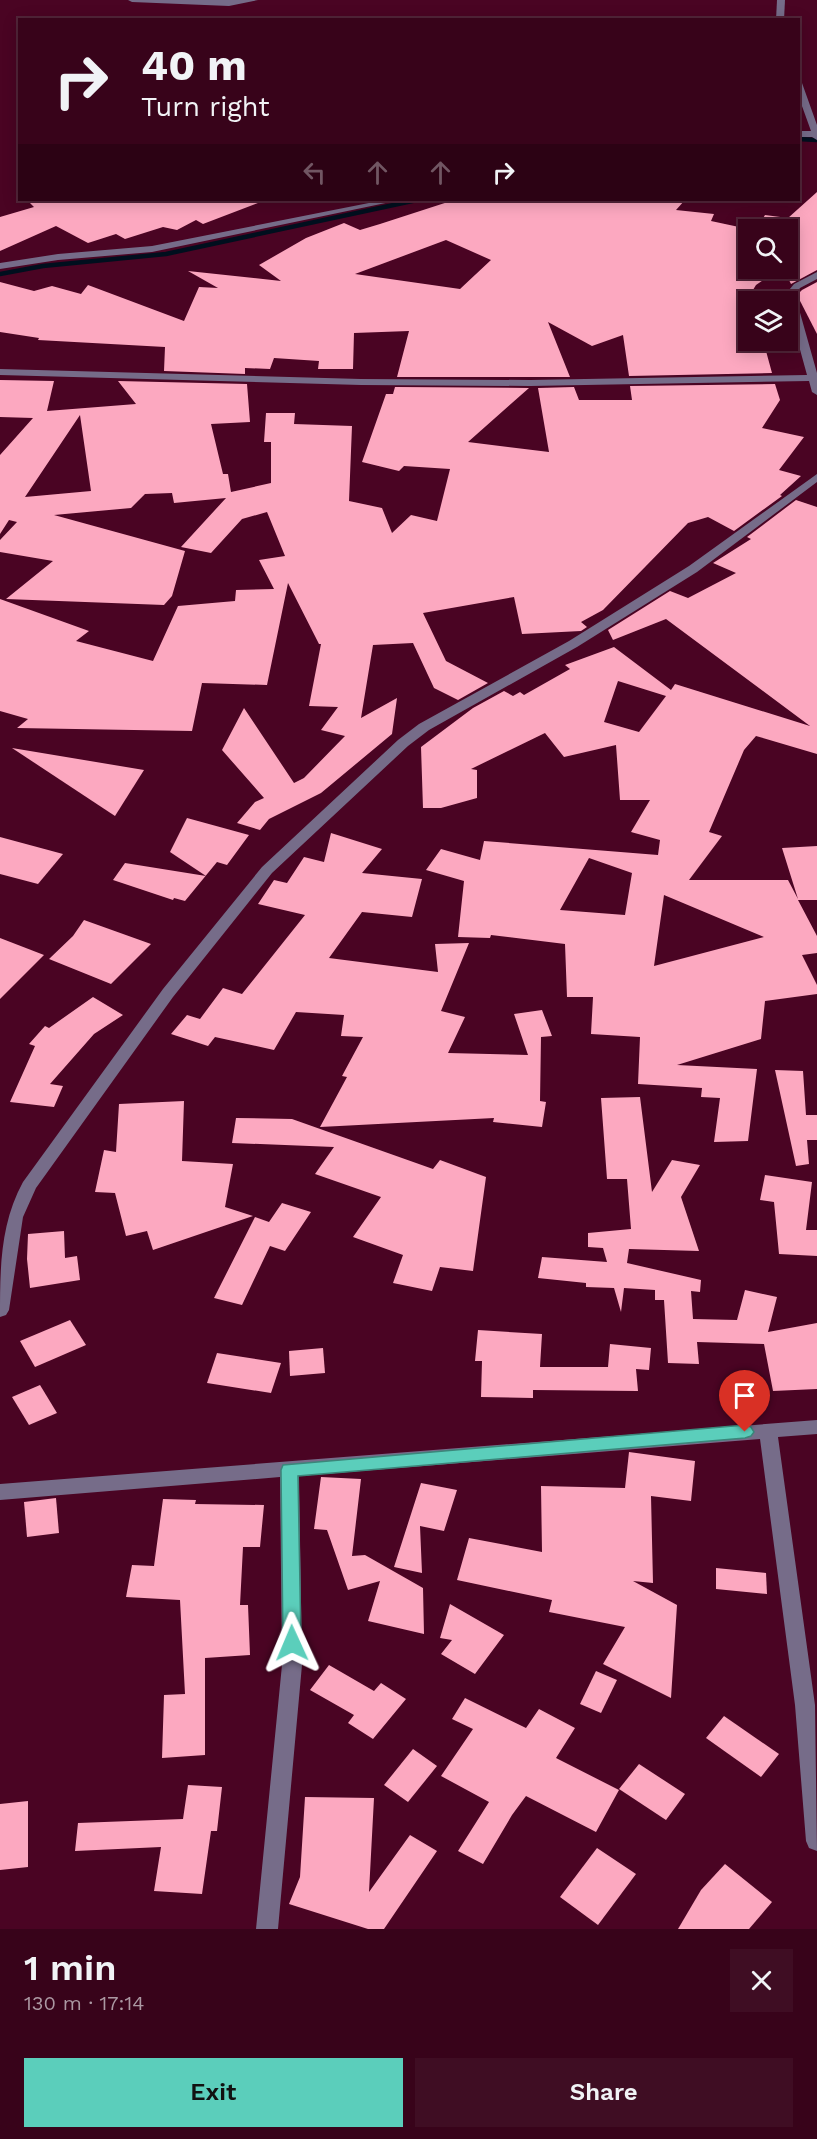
<!DOCTYPE html>
<html lang="en">
<head>
<meta charset="utf-8">
<style>
  :root { --surface:#38031a; --page:#3f0d23; --text:#f1f3f6; --muted:#ab98a2; --line:#522539; --accent:#5bcebb }
  body { margin:0; font-family:"Work Sans",sans-serif; background:var(--page); color:var(--text); height:100vh; display:flex; flex-direction:column; font-size:22px; white-space:nowrap }
  * { box-sizing:border-box; margin:0 }
  p { font-size:20px; color:var(--muted) }
  .icon { flex:none; width:33px; height:33px; fill:none; stroke:currentColor; stroke-width:2; stroke-linecap:round; stroke-linejoin:round }
  .map { position:relative; height:1929px; overflow:hidden }
  .panel { display:flex; flex-direction:column; background:var(--surface); flex:1 }
  .panel>* { flex:none }
  .hud { position:absolute; left:18px; top:18px; width:782px; height:183px; border-radius:0px; box-shadow:0 3px 15px #0003,0 0 0 2px var(--line); background:#38031a; color:var(--text); overflow:hidden }
  .buttons { position:absolute; left:738px; top:219px; display:grid; gap:12px }
  .buttons a { display:grid; place-items:center; width:60px; height:60px; border-radius:0px; background:var(--surface); box-shadow:0 3px 15px #0003,0 0 0 2px var(--line); font-size:30px }
  .pin { position:absolute; display:grid; place-items:center; width:51px; height:51px; color:#fff; margin:-62px -26px; border-radius:50% 50% 50% 0; rotate:-45deg; box-shadow:0 0 6px #0007 }
  .pin .icon { rotate:45deg }
  .me { position:absolute; width:66px; margin:-33px; rotate:359deg; stroke-linejoin:round; filter:drop-shadow(0 0 4px #0008) }
  .turn { display:flex; align-items:center; gap:21px; height:126px; padding:0 24px; font-size:27px }
  .turn .icon { width:78px; height:78px; stroke-width:2.5 }
  .turn b { display:block; font-size:42px; line-height:51px }
  .lanes { display:flex; align-items:center; height:57px; padding:0 24px; background:#0003; justify-content:center; gap:30px; direction:ltr }
  .lanes .off { opacity:.35 }
  .round { display:grid; place-items:center; flex:none; width:63px; height:63px; border-radius:0px; background:var(--page) }
  .summary { display:flex; align-items:center; justify-content:space-between; height:102px; padding:0 24px }
  h1 { font-size:36px; font-weight:600; line-height:45px }
  .action { display:flex; gap:12px; margin-top:auto; padding:12px 24px }
  .action a { flex:1; height:69px; border-radius:0px; background:var(--accent); color:#111; font-size:24px; font-weight:600; line-height:69px; text-align:center }
  .action a+a { background:var(--page); color:var(--text) }
  .map>svg:first-child { display:block }
  .lines { fill:none; stroke-linecap:round; stroke-linejoin:round }
  .stream { stroke:#000f1e; stroke-width:4.5 }
  .building { fill:#fca8c0; fill-rule:evenodd }
  .minor { fill:#766c89; fill-rule:evenodd }
  .route { fill:#5bcebb; stroke:#3b867a; stroke-width:1.5 }
</style>
</head>
<body>
<div class="map">
<svg width="817" height="1929" viewBox="0 0 817 1929">
  <rect width="100%" height="100%" fill="#4a0423"/>
  <g class="lines">
    <g class="stream">
      <polyline points="798,139 817,140"/>
      <polyline points="0,274 43,266 166,254 417,200"/>
    </g>
  </g>
  <g class="building">
    <polygon points="817,192 817,270 791,284 783,268 788,268 788,230 756,230 765,215 788,218"/>
    <polygon points="27,200 263,200 263,201 203,224 196,220 177,230 163,227 125,239 116,234 88,243 56,226 0,251 0,217 34,207"/>
    <path d="M454 200H685L676 210 714 214 711 221 753 230H748V268H781L756 285 748 298V340H763L772 373 629 376 623 335 592 346 548 322 570 377H397L409 331 354 333 353 369H318L319 361 274 358 270 369 245 368V374L164 371 165 347 38 340 39 338 0 332V282L34 291 52 286 81 294 88 285 184 321 199 287 218 288 188 271 281 281 259 265 306 238 344 223 360 230 380 224ZM446 240 491 260 460 289 355 274Z"/>
    <polygon points="817,282 817,334 797,295 802,290"/>
    <path d="M0 380 54 381 47 411 136 404 118 381 247 384 250 422 211 424 223 474H228L231 492 271 483V442H264L266 413H295L294 424 352 426 349 501 382 508 392 533 411 515 437 521 450 469 404 466 399 471 362 462 386 394H393L395 387 529 388 468 442 549 452 538 388 574 387 579 400H632L630 386 775 384 780 400 762 428 804 437 779 470 801 476 780 495 782 496 734 531 708 517 688 523 603 610 581 622 587 627 581 631 522 634 514 597 423 613 446 661 488 683 458 700 434 688 413 643 373 645 361 718 397 698 392 734 321 793 269 819 260 830 237 823 255 802 264 798 222 750 244 708 294 783 304 778 345 736 321 730 338 707 309 706 321 644H319L288 583 267 685 202 683 192 731 17 728 28 719 0 711V599L89 631 76 641 153 661 178 606 235 601 236 590 274 589 259 560 285 556 267 512 242 519 211 553 181 547 226 498 174 503 172 493 145 494 131 508 54 515 185 551 172 596 164 605 6 599 53 561 0 552V540L17 522 9 520 0 534V455L33 418 0 417ZM80 415 91 491 25 497Z"/>
    <path d="M796 500 817 507V754L756 736 744 750 709 832 722 836 689 880H788L798 899 782 848 817 846V900H798L817 936V953L802 955 817 985V994L765 1001 761 1039 677 1065 757 1069 748 1141 714 1142 720 1098 701 1097 702 1088 638 1084 640 1037 591 1034 593 997H567L565 944 491 935 490 938 458 937 464 881 426 870 441 849 480 860 484 841 658 855 660 840 631 832 650 800H620L616 745 564 757 545 733 471 769 477 770V798L441 808H423L421 747 473 708 504 691 513 696 520 692 524 695 570 669 565 665 614 647 671 690 675 684 810 726 666 619 613 640 608 630 670 591 688 598 736 573 713 563 751 539 747 537ZM618 681 666 696 639 732 604 722ZM589 858 632 873 625 915 560 910ZM664 895 764 937 654 966Z"/>
    <polygon points="12,748 144,770 115,816"/>
    <polygon points="187,818 249,835 227,865 217,862 185,901 174,898 173,900 113,880 125,863 206,876 170,852"/>
    <polygon points="331,833 382,849 362,873 422,879 412,917 362,912 329,958 438,972 435,944 469,943 441,1011 465,1017 448,1053 528,1055 514,1014 542,1010 552,1036 541,1037 540,1101 546,1102 542,1127 493,1122 494,1118 320,1127 347,1077 342,1076 363,1037 341,1036 344,1015 296,1012 274,1050 215,1037 208,1046 171,1034 187,1015 200,1019 223,988 242,994 305,915 258,904 274,880 287,883 304,857 324,862"/>
    <polygon points="0,837 63,854 38,884 0,874"/>
    <polygon points="84,920 151,944 111,984 49,959 73,936"/>
    <polygon points="0,938 44,955 0,999"/>
    <polygon points="93,997 123,1015 94,1034 50,1084 63,1086 54,1107 10,1102 35,1046 29,1044 45,1026 49,1028"/>
    <polygon points="775,1070 803,1071 806,1115 817,1115 817,1140 807,1140 809,1164 796,1166"/>
    <polygon points="640,1097 652,1192 672,1160 700,1165 681,1197 699,1251 629,1249 627,1263 701,1280 700,1292 691,1291 693,1319 737,1320 745,1290 777,1297 768,1332 817,1323 817,1389 773,1391 764,1344 697,1342 699,1364 668,1363 664,1300 655,1300 655,1290 624,1288 621,1312 614,1288 586,1287 586,1283 538,1278 542,1257 607,1262 603,1248 588,1247 588,1233 631,1229 627,1179 607,1179 601,1098"/>
    <polygon points="184,1101 182,1161 233,1164 225,1207 253,1216 153,1250 147,1231 126,1236 115,1193 95,1192 104,1150 116,1152 119,1104"/>
    <polygon points="236,1118 292,1119 433,1169 440,1160 486,1177 473,1271 440,1267 432,1291 393,1283 403,1255 353,1237 381,1197 315,1174 334,1147 232,1143"/>
    <polygon points="765,1175 812,1182 806,1230 817,1230 817,1256 779,1254 774,1202 760,1200"/>
    <polygon points="282,1203 311,1212 285,1251 270,1246 242,1305 214,1298 255,1217 269,1222"/>
    <polygon points="64,1231 65,1258 77,1256 80,1280 30,1288 27,1259 28,1234"/>
    <polygon points="70,1320 86,1345 35,1367 20,1341"/>
    <polygon points="478,1330 542,1334 540,1367 608,1367 610,1344 651,1348 649,1370 636,1369 638,1391 533,1390 533,1398 481,1397 482,1361 475,1361"/>
    <polygon points="323,1348 325,1373 290,1376 289,1351"/>
    <polygon points="217,1353 281,1363 271,1393 207,1383"/>
    <polygon points="40,1385 57,1413 29,1425 12,1397"/>
    <polygon points="629,1452 695,1461 691,1501 651,1496 653,1583 633,1581 677,1605 671,1698 603,1664 625,1627 549,1612 552,1600 457,1580 469,1538 542,1552 541,1486 625,1488"/>
    <polygon points="321,1477 361,1479 352,1556 365,1555 423,1588 424,1634 368,1621 380,1581 348,1590 327,1530 314,1529"/>
    <polygon points="421,1483 457,1490 444,1531 420,1526 422,1573 394,1567"/>
    <polygon points="56,1498 59,1533 27,1537 24,1502"/>
    <polygon points="163,1499 196,1500 195,1504 264,1505 260,1547 243,1547 240,1605 248,1605 250,1655 205,1658 205,1755 162,1758 164,1695 185,1694 180,1600 126,1597 132,1565 154,1566"/>
    <polygon points="716,1568 766,1573 767,1594 716,1589"/>
    <polygon points="450,1604 504,1635 475,1674 441,1654 452,1640 440,1638"/>
    <polygon points="329,1665 374,1691 381,1683 406,1699 373,1739 348,1723 354,1715 310,1690"/>
    <polygon points="596,1671 617,1680 601,1713 580,1704"/>
    <polygon points="465,1698 526,1728 539,1709 575,1728 556,1758 619,1790 596,1832 526,1796 512,1815 483,1864 458,1851 489,1802 441,1776 473,1729 452,1719"/>
    <polygon points="724,1716 779,1754 761,1777 706,1738"/>
    <polygon points="413,1749 437,1766 408,1802 384,1785"/>
    <polygon points="639,1764 685,1794 666,1820 619,1789"/>
    <polygon points="188,1785 222,1787 217,1831 211,1831 202,1894 154,1891 161,1847 75,1851 78,1823 183,1819"/>
    <polygon points="305,1797 374,1798 369,1892 410,1835 437,1851 384,1929 368,1929 289,1904 300,1877"/>
    <polygon points="28,1801 28,1867 0,1870 0,1804"/>
    <polygon points="597,1848 636,1874 598,1925 560,1897"/>
    <polygon points="725,1864 772,1902 749,1929 678,1929 701,1890"/>
  </g>
  <g class="lines">
    <g class="minor">
      <polygon points="128,0 258,0 229,6 132,2"/>
      <polygon points="777,0 785,0 784,20 776,20"/>
      <polygon points="798,80 802,83 817,125 817,140 812,137 798,137 798,131 811,131 798,95"/>
      <polygon points="384,200 400,200 152,252 58,260 0,269 0,263 58,254 152,246"/>
      <polygon points="817,272 817,279 800,288 795,295 817,373 817,395 812,392 809,381 530,386 361,385 0,375 0,369 361,379 530,380 807,375 785,295 794,284"/>
      <path d="M817 474V482L697 572 577 647 429 730 408 746 272 873 173 997 36 1188 23 1217 9 1310 6 1315 0 1317C0 1269 0 1224 23 1182L163 989 262 867 398 740 419 724 569 641 689 566Z"/>
      <polygon points="817,1420 817,1434 778,1437 815,1705 817,1851 809,1848 806,1841 795,1705 760,1439 299,1476 302,1665 278,1929 256,1929 282,1665 280,1477 0,1500 0,1484"/>
    </g>
  </g>
  <polygon class="route" points="745,1425 751,1427 754,1432 751,1436 745,1438 298,1476 301,1643 298,1649 292,1651 285,1649 283,1643 281,1470 283,1465"/>
</svg>
<div class="buttons">
<a><svg class="icon" aria-label="search" viewBox="0 0 24 24"><circle cx="10" cy="10" r="6"/><path d="M15 15l6 6"/></svg></a>
<a><svg class="icon" aria-label="layers" viewBox="0 0 24 24"><path d="M12 4l9 5-9 5-9-5zM3 14l9 5 9-5"/></svg></a>
</div>
<div class="pin" style="left:745px;top:1432px;background:#d93025"><svg class="icon" aria-label="arrive" viewBox="0 0 24 24"><path d="M6 21V4h12l-3 4 3 4H6"/></svg></div>
<svg class="me" style="left:292px;top:1643px" viewBox="-20 -20 40 40"><path d="M0-17L14 15 0 8-14 15z" fill="#5bcebb" stroke="#fff" stroke-width="4"/></svg>
<div class="hud">
<div class="turn"><svg class="icon" aria-label="right" viewBox="0 0 24 24"><path d="M7 20v-9h11M14 6l5 5-5 5"/></svg><div><b>40 m</b>Turn right</div></div>
<div class="lanes"><svg class="icon off" aria-label="left" viewBox="0 0 24 24"><path d="M17 20v-9H6M10 6l-5 5 5 5"/></svg><svg class="icon off" aria-label="ahead" viewBox="0 0 24 24"><path d="M12 20V5M6 11l6-6 6 6"/></svg><svg class="icon off" aria-label="ahead" viewBox="0 0 24 24"><path d="M12 20V5M6 11l6-6 6 6"/></svg><svg class="icon" aria-label="right" viewBox="0 0 24 24"><path d="M7 20v-9h11M14 6l5 5-5 5"/></svg></div>
</div>
</div>
<section class="panel">
<div class="summary"><div><h1>1 min</h1><p>130 m · 17:14</p></div><a class="round"><svg class="icon" aria-label="close" viewBox="0 0 24 24"><path d="M6 6l12 12M18 6L6 18"/></svg></a></div>
<div class="action"><a>Exit</a><a>Share</a></div>
</section>
</body>
</html>
